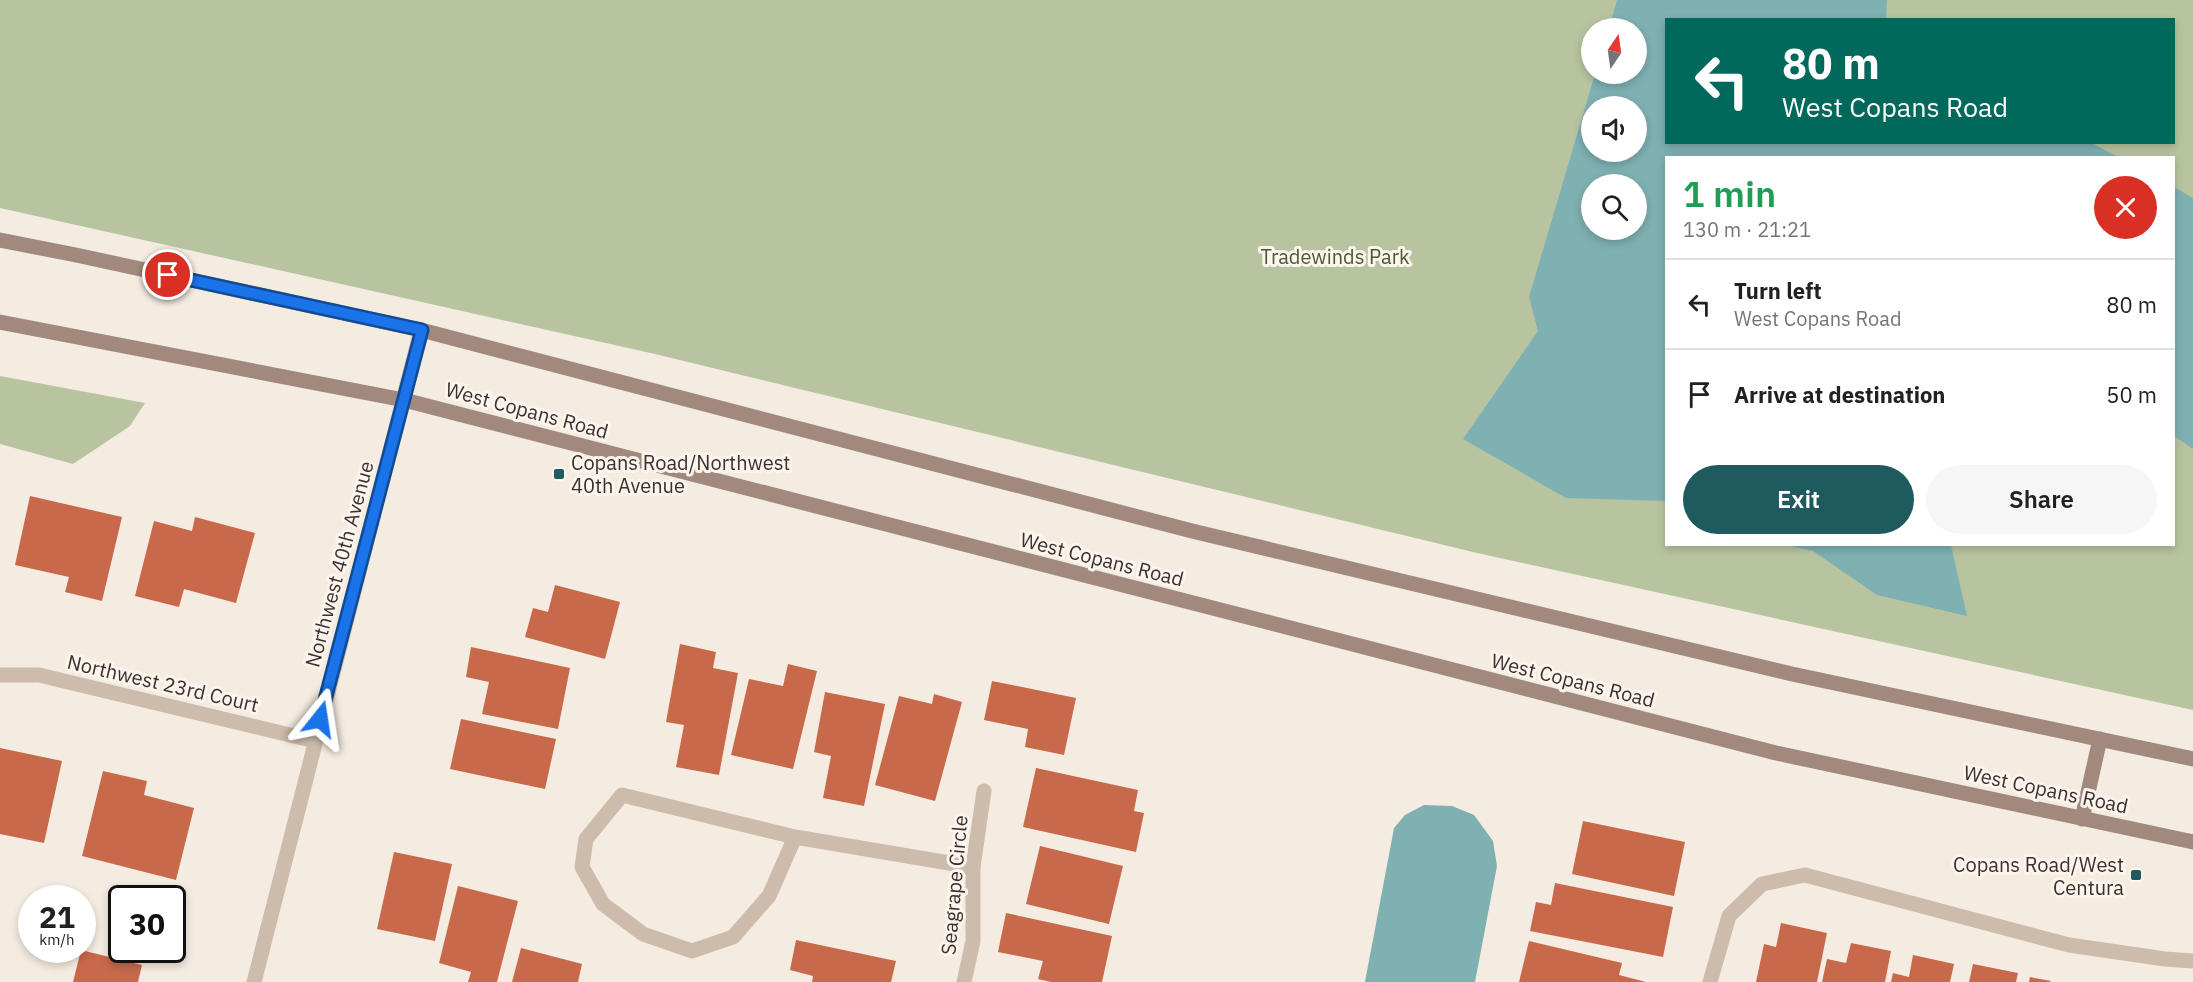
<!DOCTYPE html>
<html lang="en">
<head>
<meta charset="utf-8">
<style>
  :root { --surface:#fff; --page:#f6f6f6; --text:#202124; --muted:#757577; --line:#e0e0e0; --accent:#1f5a5e }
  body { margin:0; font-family:"IBM Plex Sans",sans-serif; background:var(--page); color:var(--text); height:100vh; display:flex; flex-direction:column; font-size:22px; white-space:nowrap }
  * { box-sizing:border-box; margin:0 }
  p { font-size:20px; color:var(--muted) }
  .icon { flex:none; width:33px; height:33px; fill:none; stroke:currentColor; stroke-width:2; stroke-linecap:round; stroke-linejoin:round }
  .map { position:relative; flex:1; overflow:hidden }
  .sheet { position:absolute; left:1665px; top:156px; width:510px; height:390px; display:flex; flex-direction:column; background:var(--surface); border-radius:0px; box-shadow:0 3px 9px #0003 }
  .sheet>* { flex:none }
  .banner { position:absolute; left:1665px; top:18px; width:510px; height:126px; border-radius:0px; box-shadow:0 3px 9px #0003; background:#00695c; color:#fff; overflow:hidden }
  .needle { width:39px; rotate:13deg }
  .fabs { position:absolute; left:1581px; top:18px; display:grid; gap:12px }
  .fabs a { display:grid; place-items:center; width:66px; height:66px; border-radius:50%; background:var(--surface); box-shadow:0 3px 9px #0003; font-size:30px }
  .speed { position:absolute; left:18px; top:885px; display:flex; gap:12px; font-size:30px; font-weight:700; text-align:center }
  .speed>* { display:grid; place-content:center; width:78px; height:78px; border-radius:50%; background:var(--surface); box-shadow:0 3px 9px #0003; line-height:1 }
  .speed small { font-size:15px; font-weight:400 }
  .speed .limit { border:3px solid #111; border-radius:9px; background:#fff; color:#111 }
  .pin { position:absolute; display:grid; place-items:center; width:51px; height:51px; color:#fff; margin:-26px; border:3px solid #fff; border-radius:50%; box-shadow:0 2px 6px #0007 }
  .me { position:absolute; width:66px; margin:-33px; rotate:15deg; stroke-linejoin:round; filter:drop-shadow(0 0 4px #0008) }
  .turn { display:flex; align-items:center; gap:21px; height:126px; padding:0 18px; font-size:27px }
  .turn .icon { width:78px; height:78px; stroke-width:2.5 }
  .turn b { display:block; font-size:42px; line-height:51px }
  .round { display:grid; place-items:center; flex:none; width:63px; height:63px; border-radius:32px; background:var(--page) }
  .headline { display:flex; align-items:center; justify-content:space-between; height:102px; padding:0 18px }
  h1 { font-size:36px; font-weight:600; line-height:45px; color:#1e9e55 }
  .button { display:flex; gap:12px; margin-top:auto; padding:12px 18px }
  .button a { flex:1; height:69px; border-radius:36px; background:var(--accent); color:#fff; font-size:24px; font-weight:600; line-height:69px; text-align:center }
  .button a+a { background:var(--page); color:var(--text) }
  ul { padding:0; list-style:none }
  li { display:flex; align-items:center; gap:18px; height:90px; padding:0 18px; border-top:2px solid var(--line) }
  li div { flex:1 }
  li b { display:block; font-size:22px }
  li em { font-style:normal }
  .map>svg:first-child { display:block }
  .green { fill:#b8c4a0; fill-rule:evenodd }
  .water { fill:#7fb0b2; fill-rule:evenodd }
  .building { fill:#c8694b }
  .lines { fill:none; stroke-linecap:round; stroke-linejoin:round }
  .minor { stroke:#cdbbac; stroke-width:15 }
  .secondary { stroke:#a18a7d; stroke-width:15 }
  .route-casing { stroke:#114b97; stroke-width:15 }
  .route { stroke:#1a73e8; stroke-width:10 }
  .poi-dot { fill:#1f5a5e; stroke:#fbf5ee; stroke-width:2 }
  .labels { text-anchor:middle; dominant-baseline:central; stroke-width:6; stroke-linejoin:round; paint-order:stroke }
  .park-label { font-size:20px; fill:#4a5a2e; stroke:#fbf5ee }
  .street-label { font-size:20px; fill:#3b302b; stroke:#fbf5ee }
  .poi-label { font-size:20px; fill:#3b302b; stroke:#fbf5ee; text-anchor:start }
</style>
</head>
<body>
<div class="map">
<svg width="2193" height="982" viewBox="0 0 2193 982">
  <rect width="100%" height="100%" fill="#f4ebe1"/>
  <g class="green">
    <path d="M0 0H2193V710L1473 552 655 354 0 208ZM1666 20H2174V142H1666ZM1592 28H1636V74H1592ZM1592 106H1636V152H1592ZM1666 158H2174V544H1666ZM1592 184H1636V230H1592Z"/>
    <polygon points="0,376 145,403 130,426 73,464 0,444"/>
  </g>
  <g class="water">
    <path d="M1617 0H1887L1886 19 1666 20V142H2090L2118 157 1666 158V501L1566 498 1463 439 1538 331 1529 297 1595 74H1636V28H1609ZM1592 106H1636V152H1592ZM1592 184H1636V230H1592Z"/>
    <polygon points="2174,187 2193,198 2193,449 2174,436"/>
    <polygon points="1786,545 1951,545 1967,616 1877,595 1813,551"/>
    <polygon points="1424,805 1452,806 1474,815 1493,841 1497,866 1475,982 1365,982 1394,828 1405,815"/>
  </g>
  <g class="building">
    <polygon points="30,496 122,517 102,601 65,592 69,577 15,565"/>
    <polygon points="195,517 255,533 236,603 184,589 179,607 135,596 154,521 192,531"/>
    <polygon points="555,585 620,602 605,659 525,637 533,608 548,612"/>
    <polygon points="680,644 716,652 713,668 738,673 719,775 676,767 684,725 666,722"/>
    <polygon points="471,647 570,668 558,729 482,714 489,682 466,677"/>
    <polygon points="788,664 817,671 793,769 731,755 749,679 783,686"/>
    <polygon points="992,681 1076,698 1064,755 1025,747 1028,729 984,720"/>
    <polygon points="825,692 885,704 864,806 823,798 831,756 814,752"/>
    <polygon points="934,694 962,702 935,801 875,785 899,696 932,704"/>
    <polygon points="461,719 556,739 545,789 450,769"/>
    <polygon points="0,748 62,761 44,843 0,834"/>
    <polygon points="1036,768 1138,790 1134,811 1144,813 1136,852 1023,827"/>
    <polygon points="103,771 147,781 144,795 194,808 176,880 82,856"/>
    <polygon points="1583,821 1685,842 1674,896 1572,874"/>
    <polygon points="1040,846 1123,866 1109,924 1026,904"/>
    <polygon points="394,852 452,864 435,941 377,929"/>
    <polygon points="1555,883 1673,907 1663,957 1530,931 1536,902 1551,905"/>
    <polygon points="458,886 518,901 497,982 468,982 471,972 439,963"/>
    <polygon points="1006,913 1112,936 1102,982 1051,982 1038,979 1043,961 998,952"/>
    <polygon points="1781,923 1827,933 1817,982 1756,982 1764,944 1776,947"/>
    <polygon points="796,940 896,961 891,982 812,982 813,976 790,970"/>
    <polygon points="1529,941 1622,963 1619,975 1646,982 1519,982"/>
    <polygon points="1851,943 1891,951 1885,982 1822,982 1827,959 1846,963"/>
    <polygon points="521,948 582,964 578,982 512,982"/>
    <polygon points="81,950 142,965 138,982 73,982"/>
    <polygon points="1913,955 1954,964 1950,982 1891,982 1893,973 1909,977"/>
    <polygon points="1973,964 2018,973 2016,982 1969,982"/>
    <polygon points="2030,977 2051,981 2050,982 2029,982"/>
  </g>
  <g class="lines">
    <g class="minor">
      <polyline points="0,675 39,675 315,741"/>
      <polyline points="795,837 769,896 733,937 692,951 643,934 603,904 582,867 586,839 622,795 795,837 973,867"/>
      <polyline points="254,982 421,330"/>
      <polyline points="964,982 973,941 973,867 984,791"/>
      <polyline points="1710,982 1729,916 1762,884 1805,875 2069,945 2165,959 2193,961"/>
    </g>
    <g class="secondary">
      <polyline points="0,240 76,255 421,330 1192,531 1792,674 2193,759"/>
      <polyline points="0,322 404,400 1776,753 2193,842"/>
      <polyline points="2082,819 2100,739"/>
    </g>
  </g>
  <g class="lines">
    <g class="route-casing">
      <polyline id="route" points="168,275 422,330 320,719"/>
    </g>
    <use href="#route" class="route"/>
  </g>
  <g class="poi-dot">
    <rect x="553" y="468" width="12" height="12" rx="3"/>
    <rect x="2130" y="869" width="12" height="12" rx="3"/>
  </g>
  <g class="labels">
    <g class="park-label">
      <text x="1335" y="256">Tradewinds Park</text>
    </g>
    <g class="street-label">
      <text transform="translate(527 410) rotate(15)">West Copans Road</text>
      <text transform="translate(1102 559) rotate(14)">West Copans Road</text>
      <text transform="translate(339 564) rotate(-75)">Northwest 40th Avenue</text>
      <text transform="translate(1573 680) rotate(14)">West Copans Road</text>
      <text transform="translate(163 683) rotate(13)">Northwest 23rd Court</text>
      <text transform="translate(2046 789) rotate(12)">West Copans Road</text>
      <text transform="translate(954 885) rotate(-85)">Seagrape Circle</text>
    </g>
    <g class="poi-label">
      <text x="571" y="462">Copans Road/Northwest<tspan x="571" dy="23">40th Avenue</tspan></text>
      <text x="2124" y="864" text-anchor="end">Copans Road/West<tspan x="2124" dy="23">Centura</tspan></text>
    </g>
  </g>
</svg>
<div class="fabs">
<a><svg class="needle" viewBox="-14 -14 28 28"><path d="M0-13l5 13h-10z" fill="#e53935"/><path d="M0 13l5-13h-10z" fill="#757577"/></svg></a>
<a><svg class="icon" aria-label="sound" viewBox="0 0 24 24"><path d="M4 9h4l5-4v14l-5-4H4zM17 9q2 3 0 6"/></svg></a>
<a><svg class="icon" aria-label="search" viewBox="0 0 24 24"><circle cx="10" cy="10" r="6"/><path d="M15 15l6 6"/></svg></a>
</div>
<div class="speed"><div>21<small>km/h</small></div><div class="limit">30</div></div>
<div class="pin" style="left:168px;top:275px;background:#d93025"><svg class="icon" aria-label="arrive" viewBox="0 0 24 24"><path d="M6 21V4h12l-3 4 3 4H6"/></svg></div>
<svg class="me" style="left:320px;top:719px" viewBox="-20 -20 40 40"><path d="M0-17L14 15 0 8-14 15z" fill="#1a73e8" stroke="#fff" stroke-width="4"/></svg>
<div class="banner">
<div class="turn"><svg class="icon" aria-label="left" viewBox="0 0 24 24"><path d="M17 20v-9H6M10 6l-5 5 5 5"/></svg><div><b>80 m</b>West Copans Road</div></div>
</div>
<section class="sheet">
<div class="headline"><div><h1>1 min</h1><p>130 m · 21:21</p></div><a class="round" style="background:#d93025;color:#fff"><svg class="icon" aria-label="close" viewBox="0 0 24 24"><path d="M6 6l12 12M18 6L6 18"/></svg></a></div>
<ul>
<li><svg class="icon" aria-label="left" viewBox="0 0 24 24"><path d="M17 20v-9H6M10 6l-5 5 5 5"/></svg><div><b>Turn left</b><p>West Copans Road</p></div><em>80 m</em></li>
<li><svg class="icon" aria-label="arrive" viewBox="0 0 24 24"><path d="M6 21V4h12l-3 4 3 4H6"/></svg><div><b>Arrive at destination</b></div><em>50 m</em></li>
</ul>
<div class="button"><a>Exit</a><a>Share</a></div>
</section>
</div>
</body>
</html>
